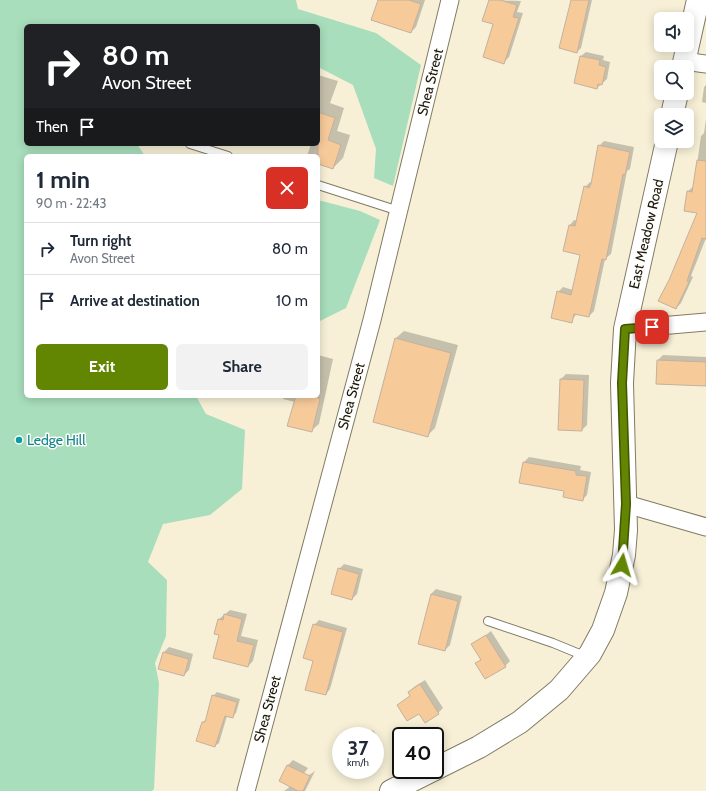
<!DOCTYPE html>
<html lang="en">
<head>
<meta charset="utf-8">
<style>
  :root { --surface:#fff; --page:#f2f2f3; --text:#1f2937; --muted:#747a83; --line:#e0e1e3; --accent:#628502 }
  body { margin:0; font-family:Cabin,sans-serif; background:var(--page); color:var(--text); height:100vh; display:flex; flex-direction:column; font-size:15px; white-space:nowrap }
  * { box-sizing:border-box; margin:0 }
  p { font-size:13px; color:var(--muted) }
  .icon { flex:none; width:22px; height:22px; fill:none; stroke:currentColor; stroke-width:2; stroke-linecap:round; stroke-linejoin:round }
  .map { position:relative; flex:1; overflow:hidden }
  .side { position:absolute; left:24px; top:154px; width:296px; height:244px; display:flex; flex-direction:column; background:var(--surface); border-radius:6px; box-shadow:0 2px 10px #0003 }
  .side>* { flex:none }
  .top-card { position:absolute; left:24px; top:24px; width:296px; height:122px; border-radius:6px; box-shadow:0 2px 10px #0003; background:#202124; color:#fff; overflow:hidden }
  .tools { position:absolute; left:654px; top:12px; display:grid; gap:8px }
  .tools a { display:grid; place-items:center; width:40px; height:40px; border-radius:6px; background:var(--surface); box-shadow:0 2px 10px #0003; font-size:20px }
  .speed { position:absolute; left:332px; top:727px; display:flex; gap:8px; font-size:20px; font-weight:700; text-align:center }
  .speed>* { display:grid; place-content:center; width:52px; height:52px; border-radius:50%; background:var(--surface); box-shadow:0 2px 10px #0003; line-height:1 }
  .speed small { font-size:10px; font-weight:400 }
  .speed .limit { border:2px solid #111; border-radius:6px; background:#fff; color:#111 }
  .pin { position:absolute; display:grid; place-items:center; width:34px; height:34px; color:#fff; margin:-17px; border-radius:8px; box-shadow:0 2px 6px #0006 }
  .me { position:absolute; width:44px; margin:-22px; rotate:7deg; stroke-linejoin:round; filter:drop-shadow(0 0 3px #0008) }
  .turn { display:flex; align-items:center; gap:14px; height:84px; padding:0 12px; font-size:18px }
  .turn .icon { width:52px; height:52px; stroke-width:2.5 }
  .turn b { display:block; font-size:28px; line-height:34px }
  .then { display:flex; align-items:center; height:38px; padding:0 12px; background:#0003; gap:8px; font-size:15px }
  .round { display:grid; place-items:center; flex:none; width:42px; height:42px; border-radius:6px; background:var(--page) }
  .overview { display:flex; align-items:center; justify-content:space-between; height:68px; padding:0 12px }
  h1 { font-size:24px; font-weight:700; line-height:30px }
  .primary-button { display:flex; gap:8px; margin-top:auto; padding:8px 12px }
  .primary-button a { flex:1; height:46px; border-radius:6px; background:var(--accent); color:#fff; font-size:16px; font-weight:700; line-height:46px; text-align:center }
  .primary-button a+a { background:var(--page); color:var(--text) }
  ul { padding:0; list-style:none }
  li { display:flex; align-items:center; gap:12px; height:52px; padding:0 12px; border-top:1px solid var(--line) }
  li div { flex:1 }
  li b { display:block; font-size:15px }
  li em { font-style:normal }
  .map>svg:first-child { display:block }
  .green { fill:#a8debc }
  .shadow { fill:#0003 }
  .building { fill:#f7ca9a; stroke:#c4b19e }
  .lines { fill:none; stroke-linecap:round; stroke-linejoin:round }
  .lane-casing { stroke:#817b64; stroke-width:10 }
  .street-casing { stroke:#817b64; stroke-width:19 }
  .secondary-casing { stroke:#817b64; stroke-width:24 }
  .lane { stroke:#fff; stroke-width:8 }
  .street { stroke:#fff; stroke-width:17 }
  .secondary { stroke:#fff; stroke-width:22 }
  .route-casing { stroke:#405601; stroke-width:10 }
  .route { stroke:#628502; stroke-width:7 }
  .culture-dot { fill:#0f9aa8; stroke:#fefdf8; stroke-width:1.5 }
  .labels { text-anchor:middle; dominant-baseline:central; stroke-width:3; stroke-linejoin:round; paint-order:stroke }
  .street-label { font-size:14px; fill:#19170e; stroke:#fefdf8 }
  .culture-label { font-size:14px; fill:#0d838f; stroke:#fefdf8; text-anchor:start }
</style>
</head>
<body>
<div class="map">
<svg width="706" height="791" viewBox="0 0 706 791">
  <rect width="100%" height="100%" fill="#f7f0d7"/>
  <g class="green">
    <polygon points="0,0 296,0 298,9 376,33 421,65 393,186 374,178 376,149 353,85 318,67 318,26 26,26 26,144 137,144 145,156 26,156 26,396 196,396 206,414 245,430 242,489 210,515 163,524 148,562 167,580 166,636 155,663 159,683 154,789 152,791 0,791"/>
    <polygon points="318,200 360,211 380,220 346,308 318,322"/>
  </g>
  <g class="shadow">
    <polygon points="379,0 425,0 416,27 411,32"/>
    <polygon points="490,0 521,1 517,12 523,13 509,57 504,62"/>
    <polygon points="572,0 592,0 581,48 577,52"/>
    <polygon points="586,52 604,56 603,60 610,62 607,79 597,88 581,56"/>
    <polygon points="318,75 338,81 330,103 344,108 337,131 350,135 343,158 333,168 318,163 318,156 307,156 311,144 318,144"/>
    <polygon points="706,85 706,103 702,102 704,87"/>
    <polygon points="706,119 706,238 691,276 693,277 681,303 676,308 670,281 699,212 688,191 694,186 701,136 704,133"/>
    <polygon points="604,141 634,147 630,169 627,171 611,254 605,259 594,311 589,316 577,313 571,322 558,292 563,287 573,290 582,254 564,250 570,225 574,220 577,221 585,187 590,182 592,183 599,146"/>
    <polygon points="404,331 458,345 435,428 428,435 374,421 396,338"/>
    <polygon points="318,355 333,359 319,424 311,431 295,402 283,399 284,396 318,396"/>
    <polygon points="663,355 706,357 706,385 658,360"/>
    <polygon points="566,374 589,375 587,425 582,430 559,429 561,379"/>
    <polygon points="529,457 581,466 580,470 591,472 587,495 582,500 565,490 524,462"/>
    <polygon points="344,564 363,569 357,594 352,599 339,569"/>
    <polygon points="436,589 462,596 450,645 445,650 431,594"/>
    <polygon points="230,610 247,614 241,636 258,640 253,661 248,666 221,634 216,633 219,619"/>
    <polygon points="319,620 347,628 330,689 326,694 314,660 314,625"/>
    <polygon points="491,631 510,661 505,666 477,663 481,659 473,645"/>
    <polygon points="169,647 193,654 189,670 184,675 164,652"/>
    <polygon points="425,680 443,708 438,713 419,712 398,705 411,695 409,692 414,687"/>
    <polygon points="217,692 240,699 236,713 232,717 227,716 219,743 215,746 203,722 207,719 213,696"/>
    <polygon points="373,730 381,742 375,747 375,736 364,736"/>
    <polygon points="293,760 308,768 296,784 315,771 305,791 284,791 291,786 280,781 288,765"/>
  </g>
  <g class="building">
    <polygon points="378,0 409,0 421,4 411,33 371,20"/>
    <polygon points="489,0 500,0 517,5 513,17 519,18 504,64 483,57 493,24 482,21"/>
    <polygon points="571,0 589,0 577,53 559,48"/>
    <polygon points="580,56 600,60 599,65 606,67 602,85 598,84 597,89 574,83"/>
    <polygon points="318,112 335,118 328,140 341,145 333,169 318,164"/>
    <polygon points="598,145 630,152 625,175 623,174 606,260 602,259 589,317 574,314 572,323 551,318 557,291 571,295 580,255 563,251 569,225 575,226 584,186 589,188 591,184"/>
    <polygon points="697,160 706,161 706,239 702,238 687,281 689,282 676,309 658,301 669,280 697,213 684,211 687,191 692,192"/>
    <polygon points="395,338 451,353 428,437 373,422"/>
    <polygon points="657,360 706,362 706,386 656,384"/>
    <polygon points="560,379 584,380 582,431 558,430"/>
    <polygon points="296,396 318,396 318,398 320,399 312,432 287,426"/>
    <polygon points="523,462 576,471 576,475 587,476 583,501 563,497 564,491 519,483"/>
    <polygon points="338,568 359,574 352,600 331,594"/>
    <polygon points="431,594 458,601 445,651 418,644"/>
    <polygon points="224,614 242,619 237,641 254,645 248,667 213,658 219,635 214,634 218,619 223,620"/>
    <polygon points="313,624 343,632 326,695 305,690 313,661 303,658"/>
    <polygon points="486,635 506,667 485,679 475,663 481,660 471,644"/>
    <polygon points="163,652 189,659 184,676 158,669"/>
    <polygon points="420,684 439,714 425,723 419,714 407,721 397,705 410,696 408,692"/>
    <polygon points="212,695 237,702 233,718 225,716 215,747 196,741 202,722 205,722"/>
    <polygon points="287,765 310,776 303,791 298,791 279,781"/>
  </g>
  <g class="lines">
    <g class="lane-casing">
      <g id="lane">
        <polyline points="190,144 228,156"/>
        <polyline points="318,185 399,211"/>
        <polyline points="488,621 553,643 587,657"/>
      </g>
    </g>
    <g class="street-casing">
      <g id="street">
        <polyline points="684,61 706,64"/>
        <polyline points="625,329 706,322"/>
        <polyline points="626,504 706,527"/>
        <polyline points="246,791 372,320 450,0"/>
      </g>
    </g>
    <g class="secondary-casing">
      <g id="secondary">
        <polyline points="683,67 698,0"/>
        <polyline points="672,115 677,93"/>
        <polyline points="435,769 479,747 520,722 559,690 590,654 603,630 616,593 624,555 626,530 622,383 625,329 667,141"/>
        <polyline points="391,791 433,770"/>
      </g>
    </g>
    <use href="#lane" class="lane"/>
    <use href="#street" class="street"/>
    <use href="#secondary" class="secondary"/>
  </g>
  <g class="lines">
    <g class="route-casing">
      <polyline id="route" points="622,565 626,504 622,383 625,329 652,327"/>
    </g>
    <use href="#route" class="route"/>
  </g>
  <circle class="culture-dot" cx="19" cy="440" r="4"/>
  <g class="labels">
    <g class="street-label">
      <text transform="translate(430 82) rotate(-76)">Shea Street</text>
      <text transform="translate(646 234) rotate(-77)">East Meadow Road</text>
      <text transform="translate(351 396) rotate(-75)">Shea Street</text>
      <text transform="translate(267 709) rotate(-75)">Shea Street</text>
    </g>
    <g class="culture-label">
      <text x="27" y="440">Ledge Hill</text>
    </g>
  </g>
</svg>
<div class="tools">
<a><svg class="icon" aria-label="sound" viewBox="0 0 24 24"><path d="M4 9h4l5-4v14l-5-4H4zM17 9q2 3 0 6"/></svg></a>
<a><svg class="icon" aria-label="search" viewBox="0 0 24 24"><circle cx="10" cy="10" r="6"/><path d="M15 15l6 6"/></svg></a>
<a><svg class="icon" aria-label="layers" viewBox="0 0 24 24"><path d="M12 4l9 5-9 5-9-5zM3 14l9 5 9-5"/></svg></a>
</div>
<div class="speed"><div>37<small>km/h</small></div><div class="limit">40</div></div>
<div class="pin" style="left:652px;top:327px;background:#d93025"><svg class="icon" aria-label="arrive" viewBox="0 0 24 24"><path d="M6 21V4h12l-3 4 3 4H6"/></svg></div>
<svg class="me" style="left:622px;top:565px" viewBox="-20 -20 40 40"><path d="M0-17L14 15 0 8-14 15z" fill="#628502" stroke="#fff" stroke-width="4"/></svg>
<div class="top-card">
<div class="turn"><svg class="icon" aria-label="right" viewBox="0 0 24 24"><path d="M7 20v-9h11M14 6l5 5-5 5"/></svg><div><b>80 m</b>Avon Street</div></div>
<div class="then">Then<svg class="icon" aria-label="arrive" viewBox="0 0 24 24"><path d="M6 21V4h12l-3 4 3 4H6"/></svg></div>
</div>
<section class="side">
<div class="overview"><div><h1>1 min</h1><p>90 m · 22:43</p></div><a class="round" style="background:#d93025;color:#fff"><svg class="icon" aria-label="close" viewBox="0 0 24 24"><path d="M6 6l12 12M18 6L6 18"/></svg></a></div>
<ul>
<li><svg class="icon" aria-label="right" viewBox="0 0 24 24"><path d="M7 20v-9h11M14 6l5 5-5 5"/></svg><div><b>Turn right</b><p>Avon Street</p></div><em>80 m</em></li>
<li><svg class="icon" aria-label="arrive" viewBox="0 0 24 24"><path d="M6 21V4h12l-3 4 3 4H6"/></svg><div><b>Arrive at destination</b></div><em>10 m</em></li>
</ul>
<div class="primary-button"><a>Exit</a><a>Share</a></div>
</section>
</div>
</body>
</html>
